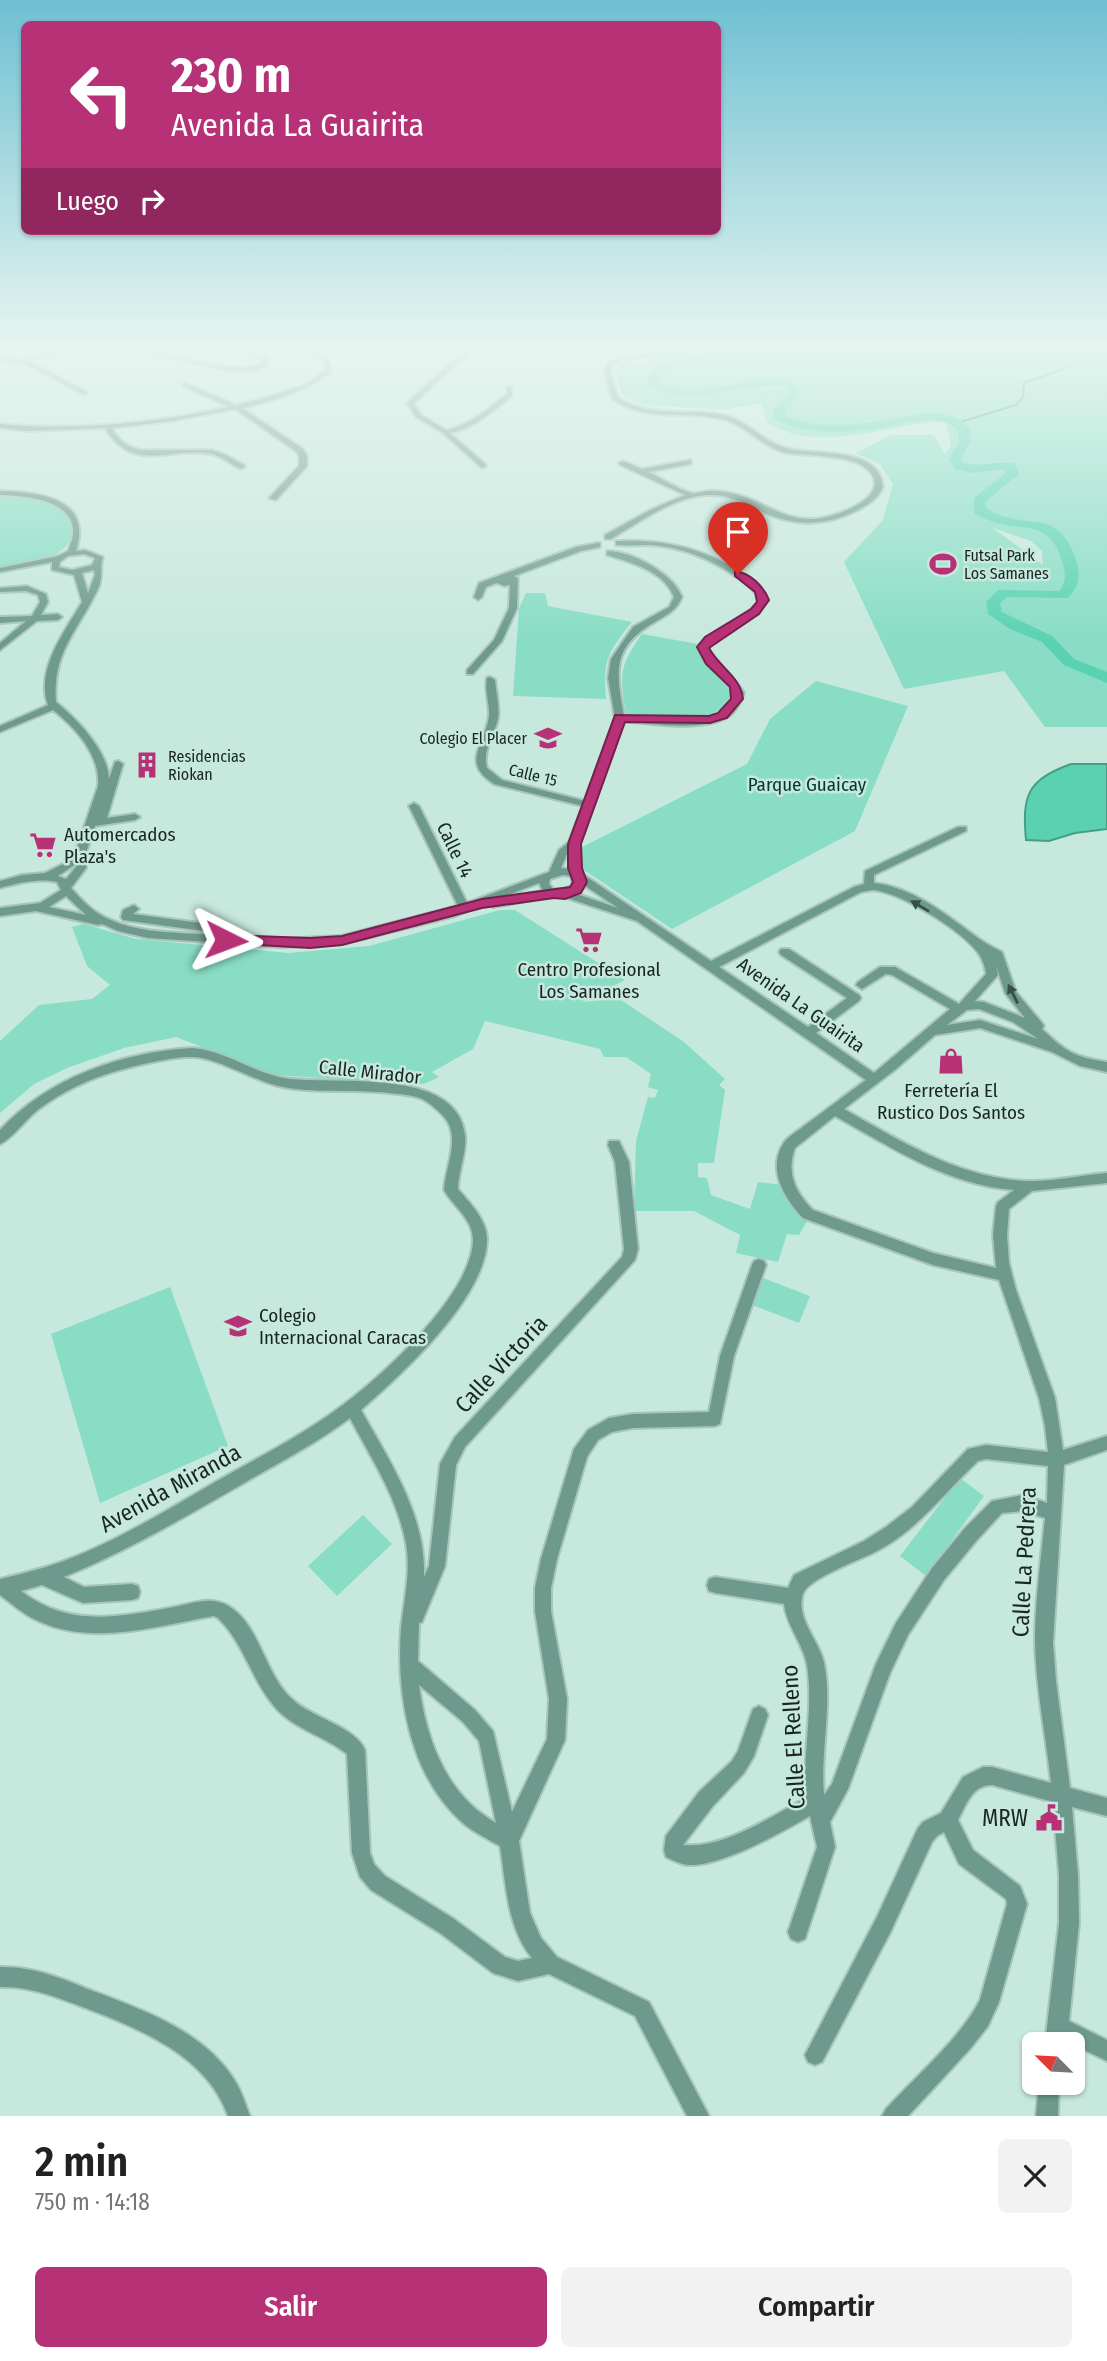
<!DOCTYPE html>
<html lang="es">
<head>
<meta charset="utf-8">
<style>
  :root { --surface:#fff; --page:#f2f2f2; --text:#222; --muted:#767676; --accent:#b63176 }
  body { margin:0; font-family:"Fira Sans Condensed",sans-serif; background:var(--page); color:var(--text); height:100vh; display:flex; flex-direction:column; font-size:26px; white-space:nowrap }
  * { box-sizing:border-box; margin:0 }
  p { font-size:23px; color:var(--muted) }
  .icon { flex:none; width:38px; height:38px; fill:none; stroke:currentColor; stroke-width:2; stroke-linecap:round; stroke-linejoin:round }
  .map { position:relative; height:2116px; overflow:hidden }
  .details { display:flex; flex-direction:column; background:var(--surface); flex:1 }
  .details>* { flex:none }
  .hud { position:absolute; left:21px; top:21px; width:700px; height:214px; border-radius:10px; box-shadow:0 2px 5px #0004; background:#b63176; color:#fff; overflow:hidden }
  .needle { width:46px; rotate:294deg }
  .buttons { position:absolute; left:1022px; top:2032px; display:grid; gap:14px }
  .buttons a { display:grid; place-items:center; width:63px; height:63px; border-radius:10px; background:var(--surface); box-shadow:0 2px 5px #0004; font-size:35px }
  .pin { position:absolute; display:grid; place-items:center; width:60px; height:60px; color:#fff; margin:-72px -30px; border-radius:50% 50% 50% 0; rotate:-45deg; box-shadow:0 0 7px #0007 }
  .pin .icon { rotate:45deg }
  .me { position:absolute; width:77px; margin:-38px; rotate:93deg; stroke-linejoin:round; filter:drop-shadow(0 0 5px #0008) }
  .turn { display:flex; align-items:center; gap:24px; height:147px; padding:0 35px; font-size:32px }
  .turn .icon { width:91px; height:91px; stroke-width:2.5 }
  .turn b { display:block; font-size:49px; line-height:60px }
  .then { display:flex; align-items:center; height:66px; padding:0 35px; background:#0003; gap:14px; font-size:26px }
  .round { display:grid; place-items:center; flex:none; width:74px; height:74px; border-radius:10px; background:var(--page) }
  .head { display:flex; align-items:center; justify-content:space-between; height:119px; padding:0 35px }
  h1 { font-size:42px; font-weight:600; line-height:52px }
  .cta { display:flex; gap:14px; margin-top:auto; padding:14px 35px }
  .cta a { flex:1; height:80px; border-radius:10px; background:var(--accent); color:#fff; font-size:28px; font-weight:600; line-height:80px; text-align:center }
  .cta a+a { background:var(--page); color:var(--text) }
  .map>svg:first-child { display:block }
  .green { fill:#88ddc4; fill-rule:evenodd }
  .water { fill:#5ad2b2; stroke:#469e87; stroke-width:2 }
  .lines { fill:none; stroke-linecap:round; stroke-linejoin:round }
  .stream { stroke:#469e87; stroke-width:2 }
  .river { fill:#5ad2b2; fill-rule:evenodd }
  .minor-casing { stroke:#a8c5bb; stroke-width:4 }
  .minor { fill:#6d9a8c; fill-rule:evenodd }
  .oneway { fill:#364f47 }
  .route { fill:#b63176; stroke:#76204d; stroke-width:2 }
  .labels { text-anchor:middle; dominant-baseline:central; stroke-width:5; stroke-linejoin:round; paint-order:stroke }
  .far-poi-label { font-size:16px; fill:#192622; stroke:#c7e8dd; text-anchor:start }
  .far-street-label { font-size:16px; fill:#192622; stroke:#c7e8dd }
  .park-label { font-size:19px; fill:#023a2e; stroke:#c7e8dd }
  .poi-label { font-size:19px; fill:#192622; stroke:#c7e8dd; text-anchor:start }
  .street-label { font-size:19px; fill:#192622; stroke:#c7e8dd }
  .near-street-label { font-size:23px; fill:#192622; stroke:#c7e8dd }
  .near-poi-label { font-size:23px; fill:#192622; stroke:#c7e8dd; text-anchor:end }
</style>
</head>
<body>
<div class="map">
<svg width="1107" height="2116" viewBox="0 0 1107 2116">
  <rect width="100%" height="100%" fill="#c7e8dd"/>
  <g class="green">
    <path d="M678 345H1107V727H1045L1004 671 904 689 844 562 883 520 893 484 880 464 856 453 891 435H934L945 455 951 445 945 421C896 424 846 444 797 435 787 433 776 427 767 423L762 403 720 410 640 404 622 395 616 371 620 364 659 358 677 352ZM993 528 1031 541 1042 551 1043 565Z"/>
    <path d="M0 495C22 496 71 500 72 531 72 540 66 548 58 553 41 563 20 565 0 566Z"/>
    <path d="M526 593H545L548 606 632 622C607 653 603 660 606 699L513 696 519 608Z"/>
    <path d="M642 634 698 644C706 664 723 675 734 693L729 705 710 715H626C620 675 618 668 642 634Z"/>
    <polygon points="816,681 908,706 855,831 672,929 581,868 582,847 747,764 770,719"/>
    <polygon points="500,910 515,910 625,980 582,1002 618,998 684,1042 725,1079 719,1085 725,1090 714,1163 698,1163 698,1177 707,1178 711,1195 750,1209 758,1182 784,1185 788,1199 807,1221 799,1235 787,1234 778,1262 736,1253 740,1235 694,1211 634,1211 636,1141 648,1097 655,1098 658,1090 648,1087 651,1074 626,1057 604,1057 600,1049 485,1021 473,1049 432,1072 439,1077 424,1084 274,1075 176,1037 124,1048 67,1068 34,1084 0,1113 0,1041 39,1005 92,999 110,985 87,966 72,927 84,924 136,939 288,953 369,946"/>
    <polygon points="763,1278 810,1296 799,1323 752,1305"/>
    <polygon points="170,1287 228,1446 100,1503 51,1334"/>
    <polygon points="960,1478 984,1496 926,1576 900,1556"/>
    <polygon points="363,1515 392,1544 337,1596 308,1566"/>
  </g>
  <path class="water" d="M1071 764H1107V829L1075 833 1049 841 1026 840C1022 795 1027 780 1071 764Z"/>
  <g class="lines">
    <polyline class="stream" points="957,423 1016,405 1023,397 1024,383 1069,367 1086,345"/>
    <path class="river" d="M702 345H713L720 353 715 360C697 365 665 361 658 382 695 402 750 372 791 381L801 391 784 415C812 429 852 425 882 421 912 417 946 402 970 429L971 441 961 459 964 463C981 468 998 460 1015 464L1019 474 985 502 986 508C1026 535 1057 501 1077 563 1081 577 1078 588 1068 598L1007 597 1000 603 1002 612 1052 636 1074 659 1107 672V683L1064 665 1042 642 1010 629 988 614 986 602 998 590 1059 591C1066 583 1066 574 1063 564 1048 510 1015 539 974 513V498L1006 473 1004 469 972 473 955 469 949 459 959 441 958 430C935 410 902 426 875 429 842 433 804 435 774 419L773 411 789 391 784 386C739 383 690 408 648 385 644 357 689 360 707 356L709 353Z"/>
    <g class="minor-casing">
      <g id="minor">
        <polygon points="72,345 84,345 54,353 31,362 87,392 87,394 83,394 25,364 0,362 0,358 25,360 50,350"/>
        <path d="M132 345H139L148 350C173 355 241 376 262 363V360L228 345H236L267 358 268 364 257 371 233 372 144 352Z"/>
        <path d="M306 345H312L313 349 329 359 331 372C302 392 277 400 242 408L303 449 307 456V466L276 500 269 498 299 466V456L297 452 235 409 172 421 112 428C119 440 126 446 140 450H212L226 455 244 465 245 467 241 469C231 465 222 456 211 454 170 446 133 475 105 428L28 431 0 428V424C72 431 158 423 229 407L183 386V384L185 383 236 405 268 397 305 385 326 370 324 361 308 351Z"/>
        <path d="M471 345H478L414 403 421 415 446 430C470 425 488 409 507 394V387H511L512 396C493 411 475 428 450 433L485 464 486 466 482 468 443 433 416 417 407 403Z"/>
        <path d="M668 345H674C658 363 632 354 612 365L610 372 618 398C653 419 686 407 724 415 747 420 763 442 786 448 813 456 880 445 883 487 878 499 868 505 856 511 826 526 794 527 763 512 745 503 729 494 708 495 673 497 640 522 611 539H605V535L652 509 685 495 620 465 619 463 623 461 642 469 691 460V464L649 472C661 478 679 490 692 493 697 494 703 491 708 491 719 490 728 492 739 495 767 503 782 520 814 519 831 518 881 502 874 479 866 453 809 457 787 453 762 448 746 424 721 419 682 410 650 423 613 400L604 372 607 363C625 353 653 360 668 345Z"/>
        <path d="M0 491C39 492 93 498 76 551L85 550 103 557C99 567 104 575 98 589 78 631 52 651 56 702 77 719 108 751 109 779L115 762 118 761 123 764 107 818 135 814 140 817 135 820 95 826 87 850 86 868 71 888C78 896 89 908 99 914 134 935 179 932 218 935V933L123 920 121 917 123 910 134 905 139 909 133 914 222 926 226 927 230 936 280 939 342 936 458 906 409 806 414 803 419 806 467 903 549 872 559 850 569 842 583 806 494 784C460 762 485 746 489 716 490 704 484 690 487 678L490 677 495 680C496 693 500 707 498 719 494 736 482 751 487 768L502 780 585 801 615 718 608 678 611 659 633 627 669 607 674 597C664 571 632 563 607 555V551C632 551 673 573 682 597 676 611 668 614 655 622 611 647 616 672 624 716 649 718 702 726 723 712 729 707 732 700 734 693 724 675 704 666 699 645L752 609 760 600C755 589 746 584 737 577 710 559 682 547 649 545 638 545 627 546 616 545V541H619C664 539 704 548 742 573 753 581 763 587 768 600L758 613 708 646C713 666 734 676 744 693 741 701 736 711 729 716 704 732 652 724 624 721L579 844 581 873 711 961 854 887 864 884 865 871 958 827H966V831L874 875V883C913 887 948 916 978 938 985 943 994 948 1002 952L1016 992 1042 1023 1044 1026 1042 1029C1066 1052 1074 1057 1107 1062V1072L1080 1066 1052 1052 980 1028 935 1035 896 1069 844 1109C902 1142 959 1178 1027 1181 1054 1182 1080 1175 1107 1173V1183L1032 1191 1009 1209 1007 1235 1009 1263 1016 1290 1055 1398 1063 1450 1107 1436V1450L1064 1465 1053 1643 1056 1681 1070 1788 1107 1798V1816L1072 1807 1078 1875 1079 1923 1069 2021 1107 2040V2061L1066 2041 1065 2044H1045L1059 1923V1875L1053 1802 992 1785C972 1785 966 1805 958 1820L973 1850 1020 1886 1027 1904 999 2002 988 2026 970 2049 908 2116H882L886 2109C915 2077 961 2038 980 2000L1007 1904 1006 1899 959 1864 944 1832 937 1836 932 1842 891 1931 822 2062 815 2065 808 2062 805 2055 877 1917 918 1828 923 1822 941 1813 963 1777 983 1767H992L1051 1783C1046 1736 1036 1690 1035 1642 1035 1601 1041 1559 1045 1518L1023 1511 1002 1513 977 1540 944 1580 908 1635 890 1673 848 1789 830 1822 835 1847 805 1939 798 1942 791 1939 788 1932 817 1847 810 1816C780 1833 721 1867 687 1865 680 1864 673 1860 666 1857L664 1850 666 1836 699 1792 732 1761 738 1751 753 1709 759 1706 765 1709 768 1715 754 1756 744 1773 713 1806 683 1845C723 1849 772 1816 806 1798 802 1754 814 1709 807 1665 803 1643 787 1627 784 1604L715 1593 709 1591 707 1585 709 1579 715 1577 788 1588 794 1575 798 1573 864 1541 886 1527 912 1507 968 1449 986 1445 1048 1452 1045 1426 1039 1398 999 1280 933 1265 803 1218C785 1199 767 1170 783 1144 787 1137 798 1131 804 1126 825 1111 845 1095 866 1080L637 921 564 897 555 896 493 907 488 903 455 916 342 944 280 947 148 938 118 931 102 924 98 925 36 911 0 916V908L40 903 61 890 57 882C37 878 19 883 0 888V881L22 875 45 873 63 864 75 854 98 786C101 756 76 728 53 710L0 732V726L48 705C35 670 65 631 82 602L74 575 52 570V562L0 572V568L58 556 68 551C69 547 72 541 73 536 77 499 25 496 0 495ZM84 554 95 558 92 565 72 570 59 567 60 562 68 556ZM94 570 95 575 88 593 82 573ZM569 852 570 869 561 868 567 854ZM76 864V867L66 879 58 876ZM563 875 571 876 573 885 563 890 553 889 549 884 550 879ZM539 883 543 891 500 898ZM584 885 618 908 574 893 583 888ZM873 890C900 892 963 931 979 954 983 960 985 967 986 974L959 1004 895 967H880L858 982 856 985 862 989 886 974 892 975 950 1009 874 1073 816 1033 859 1001 861 998 859 995 789 949H781L779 952 781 955 847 998 808 1027 719 967 861 892ZM66 896 86 915 49 907ZM996 965 1005 993 1025 1018 984 1002 975 1001 998 975ZM979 1009 1013 1022 1038 1039 980 1020 947 1025 967 1010ZM835 1116C892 1148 948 1185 1014 1190L998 1202 996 1206 993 1235 996 1268 933 1253 813 1210C795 1192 786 1173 795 1148ZM986 1459 1048 1466 1047 1503 1023 1495 992 1501 965 1528 932 1568 896 1623 876 1664 832 1784 824 1795C820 1752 833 1704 824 1663 819 1640 795 1618 803 1594 807 1579 860 1560 875 1552 917 1531 945 1492 978 1461Z"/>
        <polygon points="597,543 600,543 600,547 581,551 514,576 518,578 517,608 502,641 473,674 467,674 467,670 494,640 509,608 510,585 504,586 497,583 486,587 482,597 478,600 474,597 479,583 576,547"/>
        <polygon points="27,586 46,594 48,602 41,615 58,614 62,617 58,620 37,621 0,650 0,643 26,621 0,623 0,617 32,616 40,602 38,595 26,591 0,592 0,588"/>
        <path d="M192 1048C224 1050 252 1072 284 1078 331 1086 457 1065 465 1135 467 1153 458 1171 458 1189 469 1202 487 1220 487 1239 487 1297 402 1374 361 1410 390 1462 426 1515 424 1577L429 1566 440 1464 455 1437 622 1257 624 1249 615 1162 608 1145 609 1141H619L629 1162 638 1249 635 1260 465 1447 456 1465 445 1566 422 1622 419 1623 418 1661 475 1710 493 1731 512 1812 547 1739 549 1699 535 1611V1588L541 1559 574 1449 588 1430 609 1418 633 1414 709 1412 720 1356 752 1265 754 1261 759 1259 764 1261 766 1265 734 1356 720 1424 715 1426 633 1428 612 1432 598 1440 587 1457 557 1559 551 1588V1611L567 1699 565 1740 519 1841 530 1913 541 1938 557 1957 649 2002 709 2116H687L635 2016 549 1974 518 1981 493 1973 440 1933 371 1890 360 1877 352 1853 347 1754C325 1736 293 1729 274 1706 251 1679 244 1643 218 1618L214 1616C156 1626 92 1647 36 1620 23 1614 12 1604 0 1595V1579C21 1574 41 1569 61 1562 116 1542 167 1510 217 1481 257 1458 299 1437 336 1410 379 1380 472 1295 473 1240 473 1219 453 1206 444 1190 445 1168 461 1138 445 1118 439 1111 429 1102 420 1098 411 1095 399 1094 389 1093 353 1089 313 1094 278 1086 253 1080 215 1057 193 1057 175 1056 138 1065 120 1070 91 1078 63 1091 39 1109 28 1117 11 1140 0 1144V1130C48 1078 122 1052 192 1048ZM350 1418C371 1458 398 1498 406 1544 411 1572 404 1600 401 1628 396 1696 410 1777 464 1824 475 1833 488 1839 500 1846 506 1883 507 1928 532 1958L518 1961 505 1957 454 1919 385 1876 374 1864 370 1853 365 1750C356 1727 310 1717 292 1699 265 1675 260 1626 230 1607 213 1595 193 1603 174 1607 119 1617 69 1628 21 1591L42 1585 83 1603 132 1600 138 1598 140 1592 138 1586 132 1584 84 1587 64 1577C127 1551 185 1517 244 1483 280 1462 317 1443 350 1418ZM419 1685 463 1722 479 1741 496 1823C446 1795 426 1739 419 1685Z"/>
        <path d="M0 1967C33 1966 63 1979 93 1991 144 2010 205 2032 235 2081 242 2092 245 2104 250 2116H228C207 2056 142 2030 88 2009 59 1998 31 1986 0 1987Z"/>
        <polygon points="1039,2082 1059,2082 1058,2116 1036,2116"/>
      </g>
    </g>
    <use href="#minor" class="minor"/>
  </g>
  <defs><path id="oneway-solid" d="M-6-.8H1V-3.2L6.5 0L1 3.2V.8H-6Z" transform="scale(1.75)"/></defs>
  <g class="oneway">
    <use href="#oneway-solid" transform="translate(920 906) rotate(-149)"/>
    <use href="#oneway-solid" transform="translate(1013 994) rotate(-117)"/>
  </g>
  <linearGradient id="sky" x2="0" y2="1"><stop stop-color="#6fc0d2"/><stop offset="0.54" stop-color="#e6f5f0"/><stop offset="1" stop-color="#e6f5f0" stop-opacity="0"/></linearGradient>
  <rect width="1107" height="641" fill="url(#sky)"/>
  <path class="route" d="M735 572C749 571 764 587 769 600L759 614 709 648C719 667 741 677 743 699L727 718 710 723 625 722 581 844 582 868 587 882 581 893 565 899 554 898 482 908 342 945 310 948 221 943 219 940 226 935 310 938 342 936 482 899 570 887 573 882 568 868V844L615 715 709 716 718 713 731 699 730 687 706 664 697 647 705 637 751 609 757 602 755 592 735 576Z"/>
  <defs>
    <g id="stadium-bare" transform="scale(2.1)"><path d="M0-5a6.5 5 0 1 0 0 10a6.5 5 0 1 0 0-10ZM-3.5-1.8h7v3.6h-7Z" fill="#b63176" stroke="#c7e8dd" stroke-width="2.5" paint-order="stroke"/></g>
    <g id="school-bare" transform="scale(2.1)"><path d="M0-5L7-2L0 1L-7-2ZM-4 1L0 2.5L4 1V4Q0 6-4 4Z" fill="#b63176" stroke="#c7e8dd" stroke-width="2.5" paint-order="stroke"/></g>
    <g id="building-bare" transform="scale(2.1)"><path d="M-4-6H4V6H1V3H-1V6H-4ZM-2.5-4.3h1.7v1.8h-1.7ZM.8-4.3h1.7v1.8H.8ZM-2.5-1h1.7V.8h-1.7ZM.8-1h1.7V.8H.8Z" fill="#b63176" stroke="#c7e8dd" stroke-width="2.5" paint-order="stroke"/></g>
    <g id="supermarket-bare" transform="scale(2.1)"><path d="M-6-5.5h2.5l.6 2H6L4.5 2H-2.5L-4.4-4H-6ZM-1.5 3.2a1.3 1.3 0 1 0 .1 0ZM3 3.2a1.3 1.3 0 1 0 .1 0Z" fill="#b63176" stroke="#c7e8dd" stroke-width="2.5" paint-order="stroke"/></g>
    <g id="shop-bare" transform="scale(2.1)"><path d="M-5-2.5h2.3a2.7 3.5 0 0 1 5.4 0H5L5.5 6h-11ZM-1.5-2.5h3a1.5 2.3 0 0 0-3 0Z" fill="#b63176" stroke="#c7e8dd" stroke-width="2.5" paint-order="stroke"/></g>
    <g id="civic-bare" transform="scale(2.1)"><path d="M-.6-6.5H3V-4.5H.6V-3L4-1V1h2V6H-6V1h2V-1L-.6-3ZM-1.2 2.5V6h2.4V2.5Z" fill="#b63176" stroke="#c7e8dd" stroke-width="2.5" paint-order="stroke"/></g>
  </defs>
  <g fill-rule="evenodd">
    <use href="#stadium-bare" x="943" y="564"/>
    <use href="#school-bare" x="548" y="738"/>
    <use href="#building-bare" x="147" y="765"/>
    <use href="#supermarket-bare" x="43" y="845"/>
    <use href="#supermarket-bare" x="589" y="940"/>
    <use href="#shop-bare" x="951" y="1061"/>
    <use href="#school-bare" x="238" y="1326"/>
    <use href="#civic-bare" x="1049" y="1818"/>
  </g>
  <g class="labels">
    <g class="far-poi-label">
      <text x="964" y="555">Futsal Park<tspan x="964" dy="18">Los Samanes</tspan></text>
      <text x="527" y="738" text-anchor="end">Colegio El Placer</text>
      <text x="168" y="756">Residencias<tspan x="168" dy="18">Riokan</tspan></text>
    </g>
    <g class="far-street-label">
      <text transform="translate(533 775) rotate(14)">Calle 15</text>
    </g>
    <g class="park-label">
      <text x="807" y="784">Parque Guaicay</text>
    </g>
    <g class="poi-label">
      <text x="64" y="834">Automercados<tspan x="64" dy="22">Plaza's</tspan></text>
      <text x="589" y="969" text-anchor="middle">Centro Profesional<tspan x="589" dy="22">Los Samanes</tspan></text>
      <text x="951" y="1090" text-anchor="middle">Ferretería El<tspan x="951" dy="22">Rustico Dos Santos</tspan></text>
      <text x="259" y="1315">Colegio<tspan x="259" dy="22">Internacional Caracas</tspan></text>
    </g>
    <g class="street-label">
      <text transform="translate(455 850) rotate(64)">Calle 14</text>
      <text transform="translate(801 1005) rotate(35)">Avenida La Guairita</text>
      <text transform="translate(370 1072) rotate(6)">Calle Mirador</text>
    </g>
    <g class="near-street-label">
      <text transform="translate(501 1364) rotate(-47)">Calle Victoria</text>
      <text transform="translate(170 1488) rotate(-29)">Avenida Miranda</text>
      <text transform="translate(1024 1562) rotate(-87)">Calle La Pedrera</text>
      <text transform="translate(793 1737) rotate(-93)">Calle El Relleno</text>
    </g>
    <g class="near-poi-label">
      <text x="1028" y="1818">MRW</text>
    </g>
  </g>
</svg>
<div class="buttons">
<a><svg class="needle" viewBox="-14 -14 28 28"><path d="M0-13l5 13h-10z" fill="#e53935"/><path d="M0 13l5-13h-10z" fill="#767676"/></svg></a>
</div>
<div class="pin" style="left:738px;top:574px;background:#d93025"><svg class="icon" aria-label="arrive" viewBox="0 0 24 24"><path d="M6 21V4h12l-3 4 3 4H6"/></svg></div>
<svg class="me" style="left:226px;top:940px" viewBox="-20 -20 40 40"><path d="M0-17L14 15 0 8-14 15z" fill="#b63176" stroke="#fff" stroke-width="4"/></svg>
<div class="hud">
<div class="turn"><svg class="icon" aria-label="left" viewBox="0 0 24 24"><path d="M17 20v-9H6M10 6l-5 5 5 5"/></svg><div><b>230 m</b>Avenida La Guairita</div></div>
<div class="then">Luego<svg class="icon" aria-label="right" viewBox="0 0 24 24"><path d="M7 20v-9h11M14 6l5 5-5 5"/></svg></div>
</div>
</div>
<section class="details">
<div class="head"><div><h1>2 min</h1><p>750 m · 14:18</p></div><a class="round"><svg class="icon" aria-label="close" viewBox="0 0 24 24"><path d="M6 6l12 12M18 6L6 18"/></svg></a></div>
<div class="cta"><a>Salir</a><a>Compartir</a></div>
</section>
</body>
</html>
